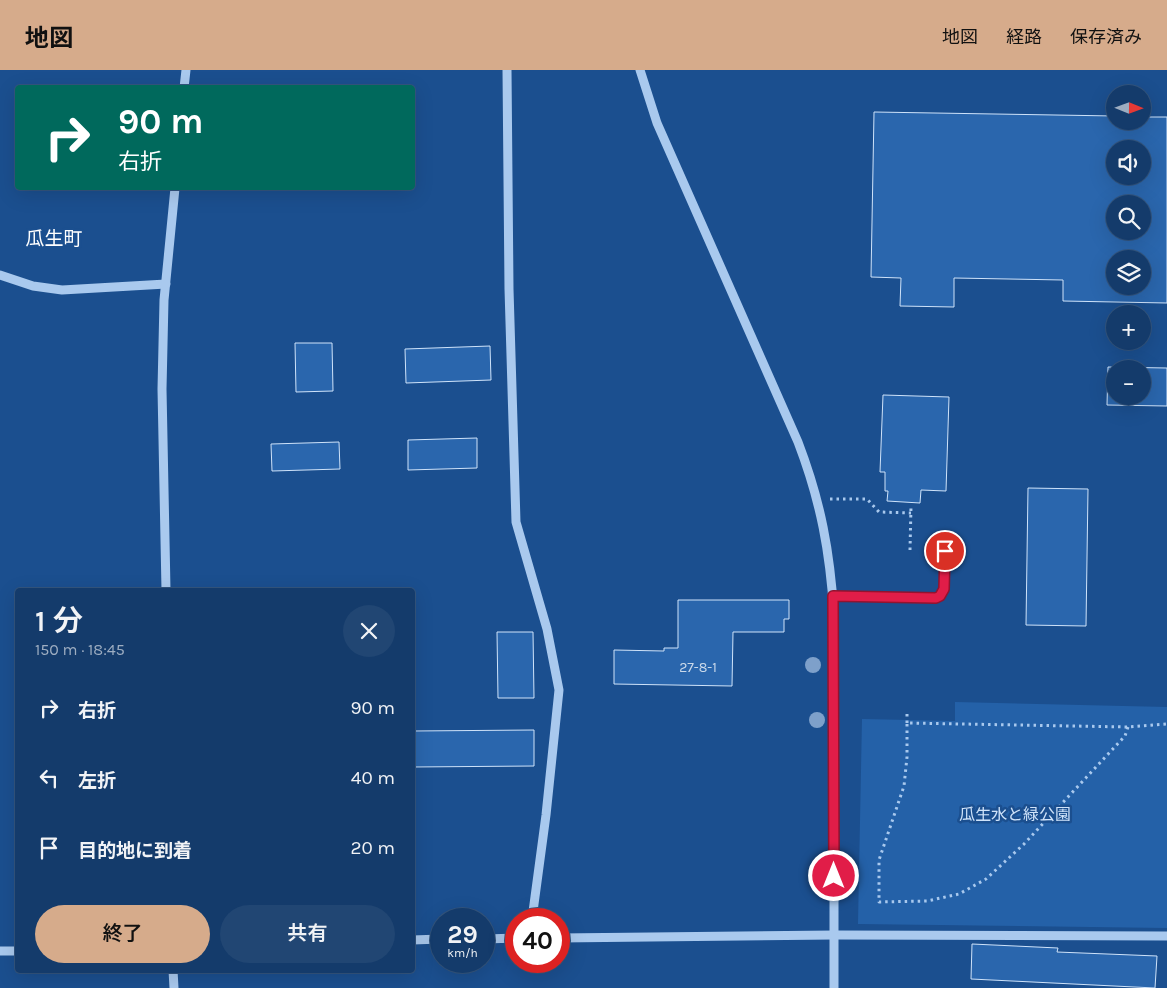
<!DOCTYPE html>
<html lang="ja">
<head>
<meta charset="utf-8">
<style>
  :root { --surface:#143b6b; --page:#214673; --text:#f1f3f6; --muted:#9dadc1; --line:#33557e; --accent:#d6ab8b }
  body { margin:0; font-family:Karla,"Noto Sans JP",sans-serif; background:var(--page); color:var(--text); height:100vh; display:flex; flex-direction:column; font-size:19px; white-space:nowrap }
  * { box-sizing:border-box; margin:0 }
  p { font-size:16px; color:var(--muted) }
  .icon { flex:none; width:28px; height:28px; fill:none; stroke:currentColor; stroke-width:2; stroke-linecap:round; stroke-linejoin:round }
  .map { position:relative; flex:1; overflow:hidden }
  .drawer { position:absolute; left:15px; top:518px; width:400px; height:385px; display:flex; flex-direction:column; background:var(--surface); border-radius:5px; box-shadow:0 5px 20px #0002,0 0 0 1px var(--line) }
  .drawer>* { flex:none }
  .banner { position:absolute; left:15px; top:15px; width:400px; height:105px; border-radius:5px; box-shadow:0 5px 20px #0002,0 0 0 1px var(--line); background:#00695c; color:#fff; overflow:hidden }
  .needle { width:32px; rotate:91deg }
  .tools { position:absolute; left:1106px; top:15px; display:grid; gap:10px }
  .tools a { display:grid; place-items:center; width:45px; height:45px; border-radius:50%; background:var(--surface); box-shadow:0 5px 20px #0002,0 0 0 1px var(--line); font-size:25px }
  .speed { position:absolute; left:430px; top:838px; display:flex; gap:10px; font-size:25px; font-weight:700; text-align:center }
  .speed>* { display:grid; place-content:center; width:65px; height:65px; border-radius:50%; background:var(--surface); box-shadow:0 5px 20px #0002,0 0 0 1px var(--line); line-height:1 }
  .speed small { font-size:12px; font-weight:400 }
  .speed .limit { border:8px solid #d22; background:#fff; color:#111 }
  .pin { position:absolute; display:grid; place-items:center; width:42px; height:42px; color:#fff; margin:-21px; border:2px solid #fff; border-radius:50%; box-shadow:0 1px 5px #0007 }
  .me { position:absolute; width:55px; margin:-28px; rotate:0deg; stroke-linejoin:round; filter:drop-shadow(0 0 4px #0008) }
  .turn { display:flex; align-items:center; gap:18px; height:105px; padding:0 20px; font-size:22px }
  .turn .icon { width:65px; height:65px; stroke-width:2.5 }
  .turn b { display:block; font-size:35px; line-height:42px }
  .round { display:grid; place-items:center; flex:none; width:52px; height:52px; border-radius:26px; background:var(--page) }
  .summary { display:flex; align-items:center; justify-content:space-between; height:85px; padding:0 20px }
  h1 { font-size:30px; font-weight:600; line-height:38px }
  .action { display:flex; gap:10px; margin-top:auto; padding:10px 20px }
  .action a { flex:1; height:58px; border-radius:30px; background:var(--accent); color:#111; font-size:20px; font-weight:600; line-height:58px; text-align:center }
  .action a+a { background:var(--page); color:var(--text) }
  ul { padding:0; list-style:none }
  li { display:flex; align-items:center; gap:15px; height:70px; padding:0 20px }
  li div { flex:1 }
  li b { display:block; font-size:19px }
  li em { font-style:normal }
  header { display:flex; align-items:center; gap:30px; box-sizing:border-box; height:70px; padding:0 25px; background:var(--accent); color:#111 }
  header strong { font-size:24px }
  nav { display:flex; gap:28px; margin-inline-start:auto; font-size:18px }
  .map>svg:first-child { display:block }
  .green { fill:#2461a8 }
  .building { fill:#2a66ad; stroke:#cfe3fa; fill-rule:evenodd }
  .lines { fill:none; stroke-linecap:round; stroke-linejoin:round }
  .path { stroke:#a9c9ee; stroke-width:3; stroke-dasharray:2.5 4; stroke-linecap:butt }
  .minor { stroke:#a9c9ee; stroke-width:9 }
  .tree { fill:#7ea0ca }
  .route-casing { stroke:#92132f; stroke-width:12 }
  .route { stroke:#e11d48; stroke-width:9 }
  .labels { text-anchor:middle; dominant-baseline:central; stroke-width:5; stroke-linejoin:round; paint-order:stroke }
  .number-label { font-size:14px; fill:#cad9ea }
  .park-label { font-size:16px; fill:#cfe3fa; stroke:#1b4f8f }
  .quarter-label { font-size:19px; fill:#fff; stroke:#1b4f8f }
</style>
</head>
<body>
<header>
<strong>地図</strong>
<nav><a>地図</a><a>経路</a><a>保存済み</a></nav>
</header>
<div class="map">
<svg width="1167" height="918" viewBox="0 0 1167 918">
  <rect width="100%" height="100%" fill="#1b4f8f"/>
  <polygon class="green" points="955,632 1167,637 1167,858 858,854 862,649 955,651"/>
  <g class="building">
    <path d="M874 42 1115 46V51H1142V47H1167V233L1063 231V210L954 208V237L900 236 901 208 871 207ZM1115 79H1142V106H1115ZM1115 134H1142V161H1115ZM1115 189H1142V216H1115Z"/>
    <polygon points="295,273 332,273 333,321 296,322"/>
    <polygon points="490,276 491,310 406,313 405,279"/>
    <path d="M1108 297 1167 298V336L1107 335ZM1115 299H1142V326H1115Z"/>
    <polygon points="883,325 949,327 946,421 921,420 920,433 887,431 888,421 885,421 885,402 880,402"/>
    <polygon points="477,368 477,398 408,400 408,370"/>
    <polygon points="339,372 340,399 272,401 271,374"/>
    <polygon points="1028,418 1088,419 1086,556 1026,555"/>
    <polygon points="678,530 789,530 789,549 784,549 784,562 733,562 732,616 614,614 614,580 664,581 664,578 678,578"/>
    <polygon points="497,562 533,562 534,628 498,628"/>
    <polygon points="534,660 534,696 412,697 412,661"/>
    <polygon points="972,874 1058,878 1057,882 1157,886 1155,918 971,909"/>
  </g>
  <g class="lines">
    <g class="path">
      <polyline points="830,429 867,429 879,442 911,443"/>
      <polyline points="910,480 911,436"/>
      <polyline points="907,653 907,641"/>
      <polyline points="1128,657 1125,666 1024,774 986,809 959,824 927,831 879,832 879,790 904,716 907,687 907,653 1128,657 1167,654"/>
    </g>
    <g class="minor">
      <polyline points="507,0 509,219 516,452 547,559 559,620 546,745 532,849"/>
      <path d="M640 0 657 53 798 372C821 432 830 482 834 545V918"/>
      <polyline points="184,18 186,0"/>
      <polyline points="0,205 33,216 62,220 166,214"/>
      <polyline points="166,520 162,319 164,230 175,118"/>
      <polyline points="833,526 935,528 940,526 944,519 945,481"/>
      <polyline points="559,868 834,865 1167,866"/>
      <polyline points="484,869 516,868"/>
      <polyline points="412,870 441,869"/>
      <polyline points="0,881 18,881"/>
      <polyline points="173,900 174,918"/>
    </g>
  </g>
  <g class="tree">
    <circle cx="813" cy="595" r="8"/>
    <circle cx="817" cy="650" r="8"/>
  </g>
  <g class="lines">
    <g class="route-casing">
      <polyline id="route" points="834,806 833,526 936,528 940,526 944,519 945,481"/>
    </g>
    <use href="#route" class="route"/>
  </g>
  <g class="labels">
    <g class="number-label">
      <text x="698" y="597">27-8-1</text>
    </g>
    <g class="park-label">
      <text x="1015" y="744">瓜生水と緑公園</text>
    </g>
    <g class="quarter-label">
      <text x="54" y="169">瓜生町</text>
    </g>
  </g>
</svg>
<div class="tools">
<a><svg class="needle" viewBox="-14 -14 28 28"><path d="M0-13l5 13h-10z" fill="#e53935"/><path d="M0 13l5-13h-10z" fill="#9dadc1"/></svg></a>
<a><svg class="icon" aria-label="sound" viewBox="0 0 24 24"><path d="M4 9h4l5-4v14l-5-4H4zM17 9q2 3 0 6"/></svg></a>
<a><svg class="icon" aria-label="search" viewBox="0 0 24 24"><circle cx="10" cy="10" r="6"/><path d="M15 15l6 6"/></svg></a>
<a><svg class="icon" aria-label="layers" viewBox="0 0 24 24"><path d="M12 4l9 5-9 5-9-5zM3 14l9 5 9-5"/></svg></a>
<a>+</a>
<a>−</a>
</div>
<div class="speed"><div>29<small>km/h</small></div><div class="limit">40</div></div>
<div class="pin" style="left:945px;top:481px;background:#d93025"><svg class="icon" aria-label="arrive" viewBox="0 0 24 24"><path d="M6 21V4h12l-3 4 3 4H6"/></svg></div>
<svg class="me" style="left:834px;top:806px" viewBox="-20 -20 40 40"><circle r="17" fill="#e11d48" stroke="#fff" stroke-width="3"/><path d="M0-11L8 9 0 5-8 9z" fill="#fff"/></svg>
<div class="banner">
<div class="turn"><svg class="icon" aria-label="right" viewBox="0 0 24 24"><path d="M7 20v-9h11M14 6l5 5-5 5"/></svg><div><b>90 m</b>右折</div></div>
</div>
<section class="drawer">
<div class="summary"><div><h1>1 分</h1><p>150 m · 18:45</p></div><a class="round"><svg class="icon" aria-label="close" viewBox="0 0 24 24"><path d="M6 6l12 12M18 6L6 18"/></svg></a></div>
<ul>
<li><svg class="icon" aria-label="right" viewBox="0 0 24 24"><path d="M7 20v-9h11M14 6l5 5-5 5"/></svg><div><b>右折</b></div><em>90 m</em></li>
<li><svg class="icon" aria-label="left" viewBox="0 0 24 24"><path d="M17 20v-9H6M10 6l-5 5 5 5"/></svg><div><b>左折</b></div><em>40 m</em></li>
<li><svg class="icon" aria-label="arrive" viewBox="0 0 24 24"><path d="M6 21V4h12l-3 4 3 4H6"/></svg><div><b>目的地に到着</b></div><em>20 m</em></li>
</ul>
<div class="action"><a>終了</a><a>共有</a></div>
</section>
</div>
</body>
</html>
